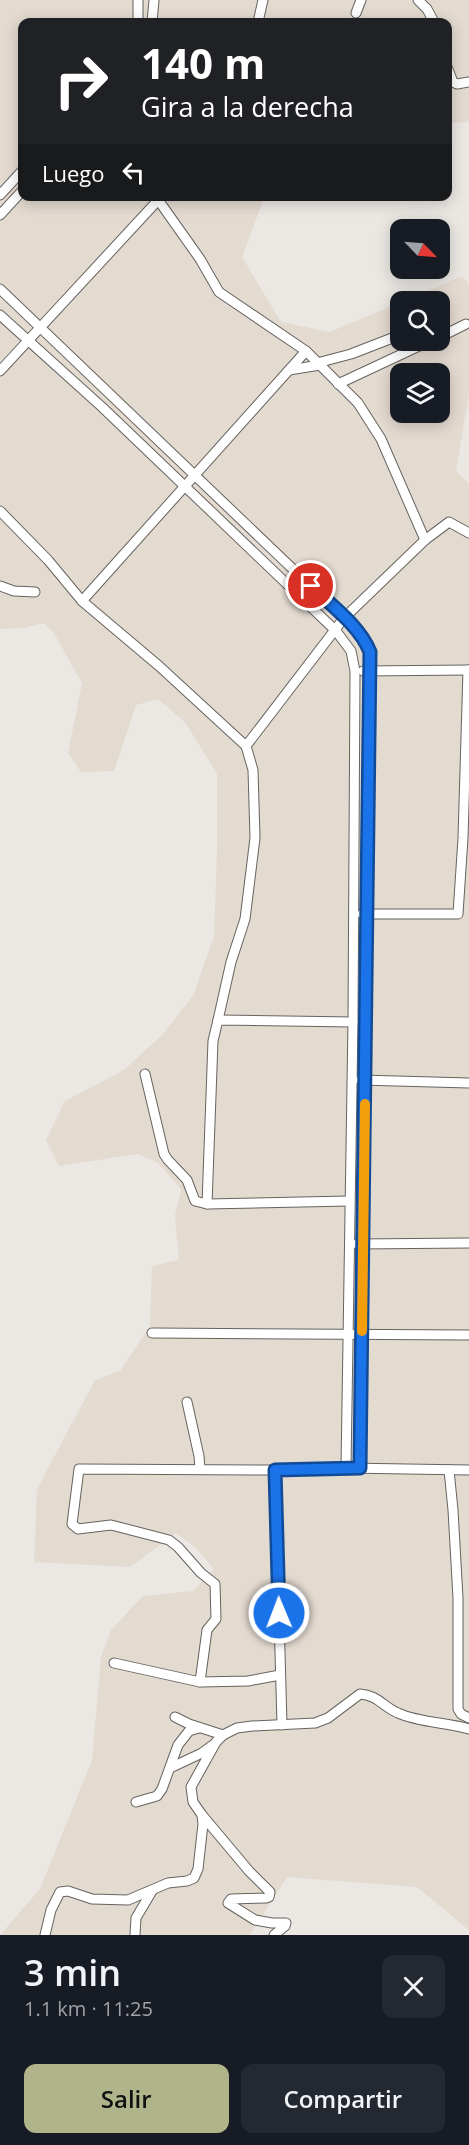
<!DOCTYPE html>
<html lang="es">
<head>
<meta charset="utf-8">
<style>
  :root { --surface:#171b24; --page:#242831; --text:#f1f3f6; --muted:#9ea1a6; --accent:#b0b48b }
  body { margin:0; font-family:"Open Sans",sans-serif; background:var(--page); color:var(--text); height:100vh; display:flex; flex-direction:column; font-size:22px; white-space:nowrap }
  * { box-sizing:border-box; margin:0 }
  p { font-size:20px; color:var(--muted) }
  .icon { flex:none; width:33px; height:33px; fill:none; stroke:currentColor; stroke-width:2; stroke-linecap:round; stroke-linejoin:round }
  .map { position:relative; height:1935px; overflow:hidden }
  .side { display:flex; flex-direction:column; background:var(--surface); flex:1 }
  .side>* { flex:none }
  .hud { position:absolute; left:18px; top:18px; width:434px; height:183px; border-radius:12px; box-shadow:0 3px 15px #0003; background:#202124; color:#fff; overflow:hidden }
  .needle { width:39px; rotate:115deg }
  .tools { position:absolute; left:390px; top:219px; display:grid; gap:12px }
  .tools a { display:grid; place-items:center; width:60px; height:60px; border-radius:12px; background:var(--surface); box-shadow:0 3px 15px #0003; font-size:30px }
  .pin { position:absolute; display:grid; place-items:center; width:51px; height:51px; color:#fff; margin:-26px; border:3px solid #fff; border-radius:50%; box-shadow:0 2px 6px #0007 }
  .me { position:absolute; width:66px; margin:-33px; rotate:359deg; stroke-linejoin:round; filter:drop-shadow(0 0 4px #0008) }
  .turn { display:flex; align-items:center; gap:21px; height:126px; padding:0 24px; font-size:27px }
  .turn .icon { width:78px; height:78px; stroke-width:2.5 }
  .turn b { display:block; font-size:42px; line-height:51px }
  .then { display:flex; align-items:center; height:57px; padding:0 24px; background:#0003; gap:12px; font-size:22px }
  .round { display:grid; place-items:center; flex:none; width:63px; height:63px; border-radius:12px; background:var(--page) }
  .head { display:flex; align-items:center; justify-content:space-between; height:102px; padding:0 24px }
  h1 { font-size:36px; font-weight:600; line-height:45px }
  .action { display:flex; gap:12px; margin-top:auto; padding:12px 24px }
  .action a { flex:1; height:69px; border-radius:12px; background:var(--accent); color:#111; font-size:24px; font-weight:600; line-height:69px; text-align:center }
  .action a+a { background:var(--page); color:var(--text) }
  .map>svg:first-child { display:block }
  .built { fill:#e3dad0; fill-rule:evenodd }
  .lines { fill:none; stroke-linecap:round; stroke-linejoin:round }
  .minor-casing { stroke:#66635f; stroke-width:11 }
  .minor { stroke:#fff; stroke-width:9 }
  .route-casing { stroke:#114b97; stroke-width:15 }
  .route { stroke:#1a73e8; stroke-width:10 }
  .slow { stroke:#f59e0b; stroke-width:10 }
</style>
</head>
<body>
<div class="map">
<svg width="469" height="1935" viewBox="0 0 469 1935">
  <rect width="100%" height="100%" fill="#ebe7e3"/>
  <path class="built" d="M0 0H469V122L447 123V22H22V196L266 197 264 198 242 257 281 322 330 332 462 276 469 285V394L456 471 469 484V1930L417 1887 287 1877 250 1935H0L40 1889 92 1760 101 1657 111 1630 143 1596 193 1591 214 1569 195 1547 176 1533 130 1567 34 1562 37 1489 95 1380 120 1371 150 1326 152 1266 179 1260 175 1216 181 1189 157 1162 137 1154 59 1166 46 1140 65 1101 124 1070 163 1034 193 996 214 936 217 854V774L185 722 158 699 136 705 114 771 81 772 68 753 82 683 55 635 44 623 24 628 0 629ZM400 302H440V340H400ZM400 374H440V412H400Z"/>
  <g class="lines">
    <g class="minor-casing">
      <g id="minor">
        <polyline points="138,0 138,22"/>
        <polyline points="418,0 427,9 434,22"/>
        <polyline points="356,13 361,0"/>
        <polyline points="152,22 154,0"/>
        <polyline points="258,22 263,0"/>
        <polyline points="447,67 453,82 457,84 469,82"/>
        <polyline points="0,195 22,171"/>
        <polyline points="159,201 200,259 219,292 306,351 358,403 381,439 425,540"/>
        <polyline points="0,215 22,191"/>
        <polyline points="0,289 344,618 367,643 370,652 360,1468"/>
        <polyline points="0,315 102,407 336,631 351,651 355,671 353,1022 346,1468"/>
        <polyline points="440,337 466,324"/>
        <polyline points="317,363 351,354 400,335"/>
        <polyline points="289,370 320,365"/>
        <polyline points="0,371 161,197"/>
        <polyline points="338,384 432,340"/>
        <polyline points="0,511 48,560 82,601 159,666 246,746 253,770 255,838 245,919 231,962 218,1020"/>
        <polyline points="0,586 14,591 35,592"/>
        <polyline points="82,601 306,351"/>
        <polyline points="363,671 469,670"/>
        <polyline points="246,746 344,618 425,540 449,522 469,533"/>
        <polyline points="362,914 458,914 463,838 468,670"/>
        <polyline points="145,1074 164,1154 168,1160 187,1180 195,1201 207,1204 349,1201"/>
        <polyline points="360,1080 469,1083"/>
        <polyline points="207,1204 213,1041 218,1020 353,1022"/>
        <polyline points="357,1244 469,1243"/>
        <polyline points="152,1333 469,1335"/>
        <polyline points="187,1402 199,1456 200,1469"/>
        <polyline points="275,1470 282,1725"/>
        <polyline points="449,1470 453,1510 458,1598 458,1709 461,1714 469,1718"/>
        <polyline points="114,1663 200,1682 248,1681 280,1675"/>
        <polyline points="200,1682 207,1630 216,1619 215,1584 201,1573 178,1547 169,1540 111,1525 78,1529 72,1524 79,1469 275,1470 346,1468 469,1470"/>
        <polyline points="175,1717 189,1724 223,1735"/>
        <polyline points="170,1768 202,1753 213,1745"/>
        <polyline points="136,1802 157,1796 162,1789 178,1745 189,1731 199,1728"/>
        <polyline points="202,1815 249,1871 270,1892 269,1897 266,1898 231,1899 228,1903 255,1920 272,1923 286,1923 285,1926 274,1935"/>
        <path d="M45 1935 51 1910 60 1892 68 1891 92 1899 128 1900 168 1883 187 1881 194 1878 198 1869 203 1824 202 1815 193 1802 191 1787 216 1742 223 1735 237 1728 252 1726 315 1723 328 1718 360 1694C378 1695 383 1707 398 1713 420 1723 446 1722 469 1729"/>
        <polyline points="135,1935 136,1918 152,1891"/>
      </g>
    </g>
    <use href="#minor" class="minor"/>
  </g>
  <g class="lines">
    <g class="route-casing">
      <path id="route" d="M279 1613 275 1470 360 1468 370 652C360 626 331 605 311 586"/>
    </g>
    <use href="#route" class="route"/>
    <polyline class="slow" points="362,1331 365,1104"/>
  </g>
</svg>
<div class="tools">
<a><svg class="needle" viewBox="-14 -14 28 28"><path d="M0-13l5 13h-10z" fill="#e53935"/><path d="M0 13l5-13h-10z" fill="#9ea1a6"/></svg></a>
<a><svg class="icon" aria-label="search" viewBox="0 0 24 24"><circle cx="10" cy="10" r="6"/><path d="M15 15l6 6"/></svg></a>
<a><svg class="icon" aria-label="layers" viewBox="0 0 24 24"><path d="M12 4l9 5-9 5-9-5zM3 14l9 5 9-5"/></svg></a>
</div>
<div class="pin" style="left:311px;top:586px;background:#d93025"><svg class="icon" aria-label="arrive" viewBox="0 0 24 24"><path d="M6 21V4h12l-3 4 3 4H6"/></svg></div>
<svg class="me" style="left:279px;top:1613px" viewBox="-20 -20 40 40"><circle r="17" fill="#1a73e8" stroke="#fff" stroke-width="3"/><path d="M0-11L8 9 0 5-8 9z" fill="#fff"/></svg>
<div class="hud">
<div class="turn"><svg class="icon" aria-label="right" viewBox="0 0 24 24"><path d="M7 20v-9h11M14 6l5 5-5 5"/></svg><div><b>140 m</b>Gira a la derecha</div></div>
<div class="then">Luego<svg class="icon" aria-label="left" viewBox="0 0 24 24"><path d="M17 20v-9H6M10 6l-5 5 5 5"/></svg></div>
</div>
</div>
<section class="side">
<div class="head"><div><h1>3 min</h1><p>1.1 km · 11:25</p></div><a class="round"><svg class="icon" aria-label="close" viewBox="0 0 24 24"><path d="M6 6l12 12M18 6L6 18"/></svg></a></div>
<div class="action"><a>Salir</a><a>Compartir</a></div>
</section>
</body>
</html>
